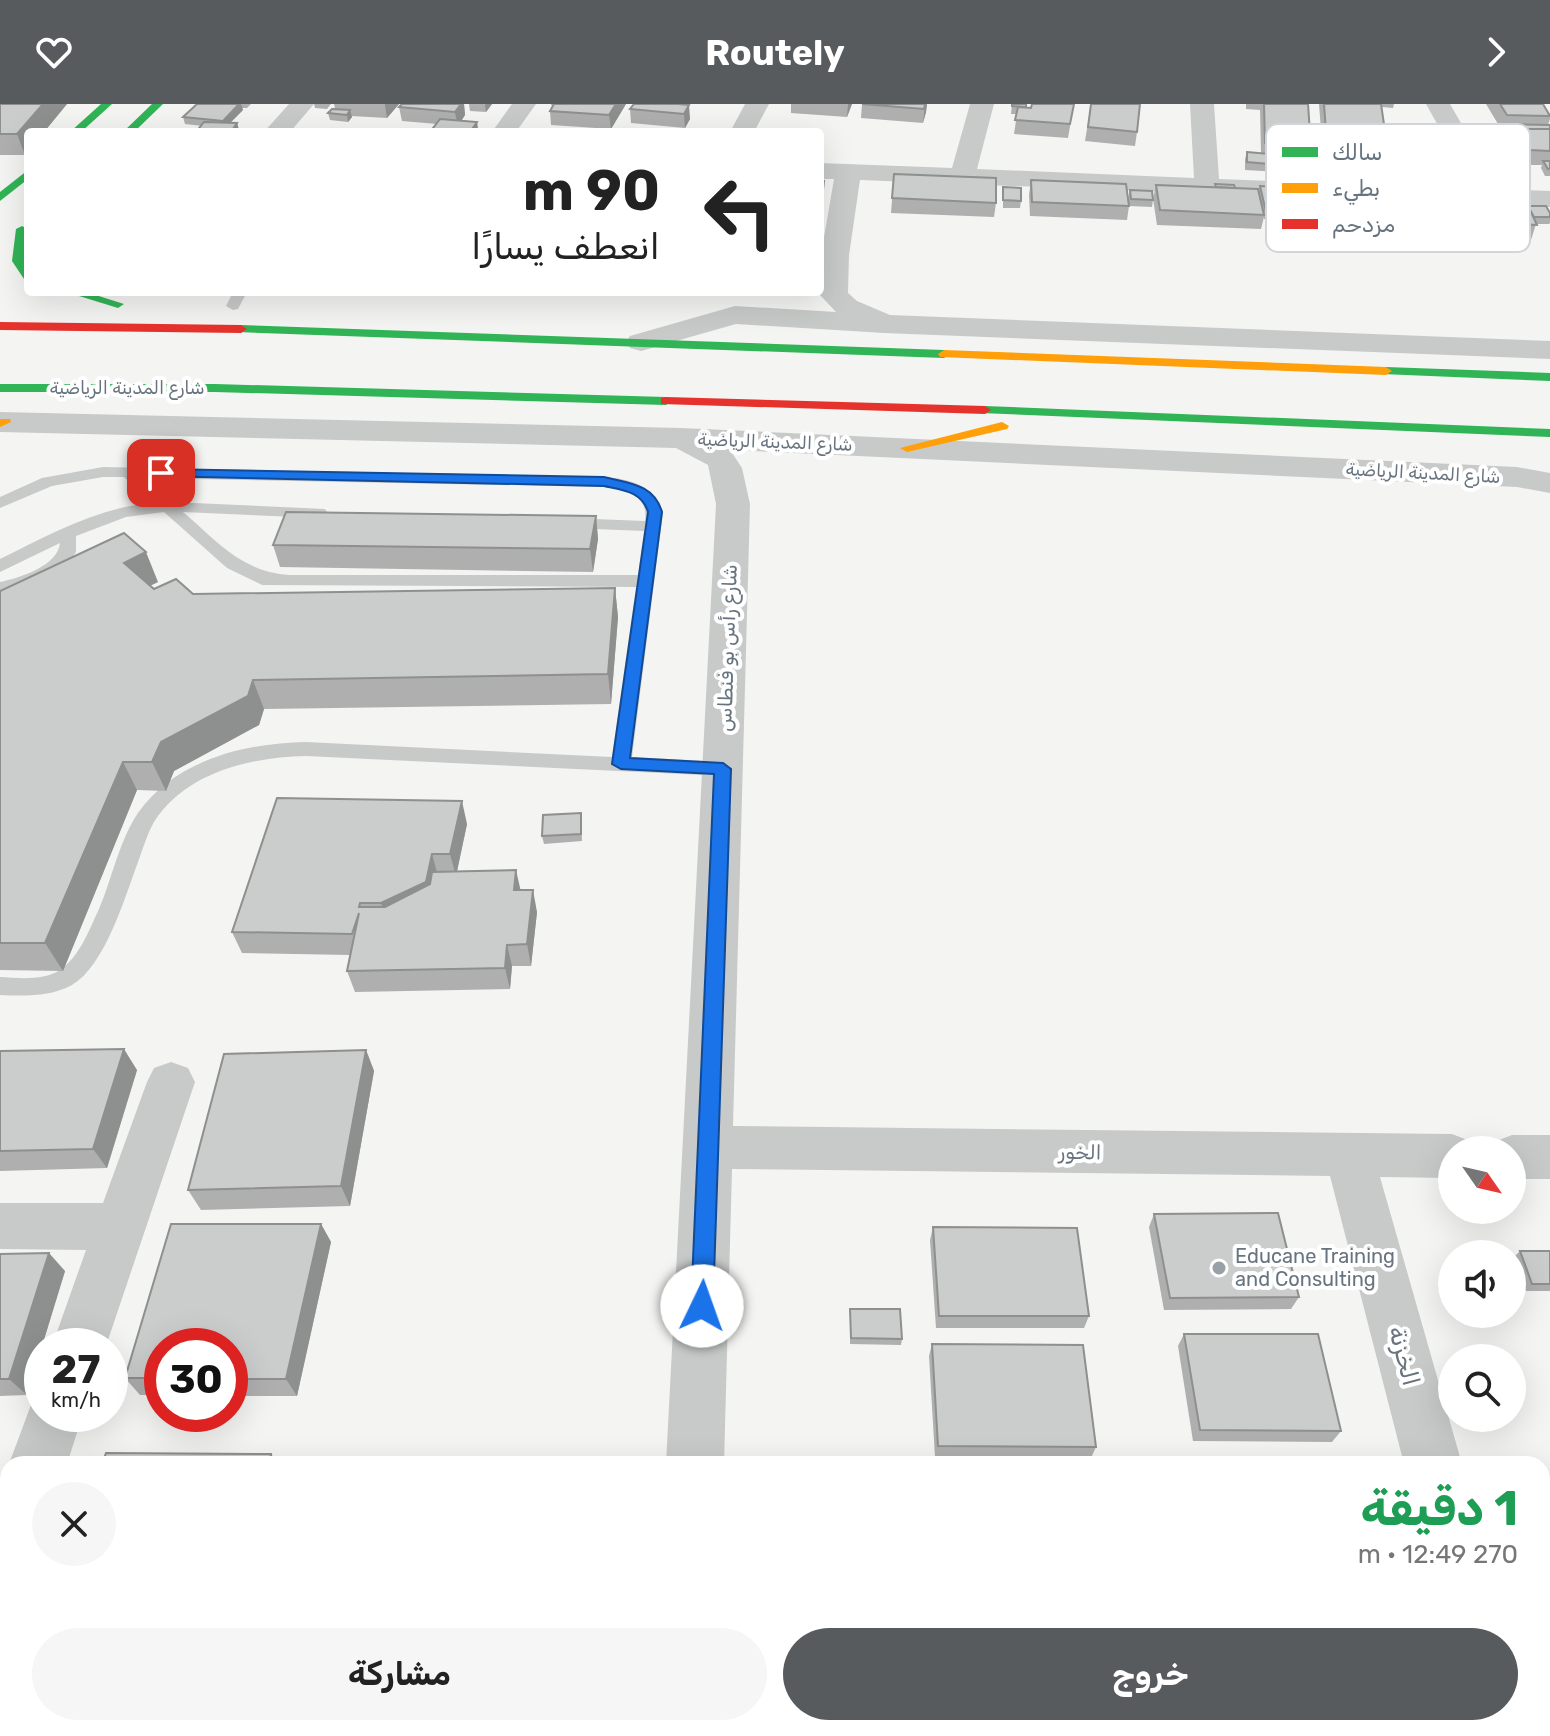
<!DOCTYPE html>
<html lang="ar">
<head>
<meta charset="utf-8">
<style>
  :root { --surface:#fff; --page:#f6f6f6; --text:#222; --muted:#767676; --accent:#575b5e }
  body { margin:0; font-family:Rubik,Cairo,sans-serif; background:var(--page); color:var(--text); direction:rtl; height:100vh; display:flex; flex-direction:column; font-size:30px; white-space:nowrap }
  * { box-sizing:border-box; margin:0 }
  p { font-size:26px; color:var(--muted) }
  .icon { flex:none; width:44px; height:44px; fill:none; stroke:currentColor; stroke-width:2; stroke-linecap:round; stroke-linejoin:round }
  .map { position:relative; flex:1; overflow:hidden; direction:ltr }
  .sheet { position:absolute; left:0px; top:1352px; width:1550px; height:280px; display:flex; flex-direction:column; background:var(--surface); border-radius:24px 24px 0 0; box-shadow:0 8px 32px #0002; direction:rtl }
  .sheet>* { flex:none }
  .guide { position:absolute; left:24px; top:24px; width:800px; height:168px; border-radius:8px; box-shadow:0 8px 32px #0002; direction:rtl; background:#fff; color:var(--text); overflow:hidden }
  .needle { width:52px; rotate:124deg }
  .controls { position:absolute; left:1438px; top:1032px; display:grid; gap:16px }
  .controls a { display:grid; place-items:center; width:88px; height:88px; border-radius:50%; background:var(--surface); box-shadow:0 8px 32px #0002; font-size:40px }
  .speed { position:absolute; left:24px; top:1224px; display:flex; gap:16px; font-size:40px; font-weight:700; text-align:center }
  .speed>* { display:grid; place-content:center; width:104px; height:104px; border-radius:50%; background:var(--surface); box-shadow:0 8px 32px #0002; line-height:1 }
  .speed small { font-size:20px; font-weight:400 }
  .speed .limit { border:12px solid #d22; background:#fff; color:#111 }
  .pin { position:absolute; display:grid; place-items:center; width:68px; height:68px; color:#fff; margin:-34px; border-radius:16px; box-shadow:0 4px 12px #0006 }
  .me { position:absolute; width:88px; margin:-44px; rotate:3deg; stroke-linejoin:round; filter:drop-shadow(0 0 6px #0008) }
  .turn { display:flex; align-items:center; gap:28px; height:168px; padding:0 32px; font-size:36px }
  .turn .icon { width:104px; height:104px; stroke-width:2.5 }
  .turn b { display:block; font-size:56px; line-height:68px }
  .round { display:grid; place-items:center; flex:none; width:84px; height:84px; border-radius:42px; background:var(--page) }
  .headline { display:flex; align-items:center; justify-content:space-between; height:136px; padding:0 32px }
  h1 { font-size:48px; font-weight:700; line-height:60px; color:#1e9e55 }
  .action { display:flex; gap:16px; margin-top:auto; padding:16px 32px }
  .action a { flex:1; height:92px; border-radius:48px; background:var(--accent); color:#fff; font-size:32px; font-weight:700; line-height:92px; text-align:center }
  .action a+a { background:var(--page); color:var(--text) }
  header { display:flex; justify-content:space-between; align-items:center; height:104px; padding:0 32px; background:var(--accent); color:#fff; font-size:36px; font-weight:700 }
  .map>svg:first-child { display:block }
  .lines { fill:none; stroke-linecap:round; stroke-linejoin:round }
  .path { stroke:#c6c7c7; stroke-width:3; stroke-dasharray:2 2; stroke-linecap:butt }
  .lane { fill:#c8caca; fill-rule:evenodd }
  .street { fill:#c8caca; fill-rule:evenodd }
  .fast { fill:#30b455; fill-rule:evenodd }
  .slow { fill:#ff9f0a; fill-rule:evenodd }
  .jam { fill:#e5322d; fill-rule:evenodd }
  .wall { fill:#afafaf }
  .shaded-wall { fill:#8e8f8f }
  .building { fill:#cbcccc; stroke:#8e8f8f; stroke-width:2 }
  .route { fill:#1a73e8; stroke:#114b97; stroke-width:2 }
  .poi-dot { fill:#98a1a8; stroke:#fff; stroke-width:3 }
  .labels { text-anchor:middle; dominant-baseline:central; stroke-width:8; stroke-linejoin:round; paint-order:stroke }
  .far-street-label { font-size:18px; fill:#67747f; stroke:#fff }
  .street-label { font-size:20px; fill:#67747f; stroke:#fff }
  .poi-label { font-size:20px; fill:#67747f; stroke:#fff; text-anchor:start }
  .near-street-label { font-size:24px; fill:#67747f; stroke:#fff }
  .key { fill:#fff; stroke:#d1d5d9; stroke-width:2 }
  .key-label { font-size:22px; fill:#67747f }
</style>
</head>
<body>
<header><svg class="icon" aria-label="forward" viewBox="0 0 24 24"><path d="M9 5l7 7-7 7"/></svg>Routely<svg class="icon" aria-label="heart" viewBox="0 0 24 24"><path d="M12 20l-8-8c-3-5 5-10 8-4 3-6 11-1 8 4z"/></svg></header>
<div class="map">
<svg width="1550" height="1632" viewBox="0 0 1550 1632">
  <rect width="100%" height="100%" fill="#f4f4f3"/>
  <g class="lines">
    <polyline class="path" points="604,188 675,190"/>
    <g class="lane">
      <polygon points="233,188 247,188 238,205 233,206 226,202"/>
      <path d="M103 363 604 373C631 375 653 381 663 408L632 653 723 658 730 660 733 665 730 670 723 672 306 652C251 653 186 668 154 718 147 730 143 745 138 758 125 793 105 862 72 881 50 893 24 892 0 891V873C19 874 43 877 60 866 80 852 89 826 99 805 112 775 119 737 138 709 175 656 245 639 306 638L612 653 636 483 262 481 227 464 164 408 126 413 76 432V448C61 473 28 484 0 490V478C19 474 58 462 60 439L0 468V455C49 431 98 403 153 399L124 373H103L52 382 0 404V393L42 374ZM144 374 604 383C625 384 649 391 645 417L569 414 560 419 569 424 644 427 638 471H289C242 468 217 437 183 408L319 414 325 413 328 409 325 405 172 398Z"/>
    </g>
    <g class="street">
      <polygon points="289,0 314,0 290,28 264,28"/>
      <polygon points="512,0 536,0 516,28 492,28"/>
      <polygon points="745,0 769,0 754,28 730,28"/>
      <polygon points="970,0 994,0 977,65 1194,74 1190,0 1214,0 1219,75 1473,84 1426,0 1450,0 1499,85 1550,87 1550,103 860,76 849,151 848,189 857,197 890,211 1550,237 1550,255 884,229 736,220 641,247 630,244 626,238 630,232 735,202 836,208 820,191 821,151 834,75 820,75 820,59 952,64"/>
      <polygon points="0,308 681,324 1517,363 1550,369 1550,389 1517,383 730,346 742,364 750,400 733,1022 1452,1030 1470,1037 1474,1046 1452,1046 1452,1074 1380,1073 1462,1360 1404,1360 1330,1072 732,1065 724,1360 666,1360 716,400 708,361 676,344 0,328"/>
      <polygon points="171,958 188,964 195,978 106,1242 52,1242 86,1146 0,1145 0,1099 103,1099 147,978 154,964"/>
      <polygon points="1512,1031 1550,1031 1550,1075 1512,1075 1512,1046 1490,1046 1494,1038"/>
      <polygon points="42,1288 42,1310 83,1310 67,1360 9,1360 35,1290"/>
      <polygon points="8,1415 8,1495 0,1498 0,1419"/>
      <polygon points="651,1624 715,1624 714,1632 650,1632"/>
      <polygon points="1473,1624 1537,1624 1539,1632 1475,1632"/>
    </g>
    <g class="fast">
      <polygon points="101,0 112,0 81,28 70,28"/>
      <polygon points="152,0 163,0 134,28 123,28"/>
      <polygon points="28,66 28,75 0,97 0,88"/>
      <polygon points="22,122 28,125 24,157 28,164 28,176 24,175 12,157 16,125"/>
      <polygon points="66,188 86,188 124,200 118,204"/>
      <polygon points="241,221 944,246 950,250 944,254 237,228 237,222"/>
      <polygon points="1386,263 1550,269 1550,277 1382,270 1382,264"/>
      <polygon points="0,280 215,280 666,293 672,297 666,301 215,288 0,288"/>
      <polygon points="985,302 1550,325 1550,333 980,309 979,306"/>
    </g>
    <g class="slow">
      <polygon points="944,246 1386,263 1392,267 1386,271 940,253 938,250"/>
      <polygon points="0,315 10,315 11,318 0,323"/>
      <polygon points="1002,318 1009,322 1007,325 907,348 900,344"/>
    </g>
    <g class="jam">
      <polygon points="0,218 241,221 247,225 241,229 0,226"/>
      <polygon points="666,293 985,302 991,306 985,310 661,300 661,294"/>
    </g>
  </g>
  <g class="wall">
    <polygon points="0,0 67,0 25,51 0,51"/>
    <polygon points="197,0 251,0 247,4 242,4 243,6 230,19 237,19 239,26 185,20 183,13"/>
    <polygon points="314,0 331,0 327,5 315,4"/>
    <polygon points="334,0 399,0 387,14 351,12 352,13 348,18 330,16 328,9 335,5"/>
    <polygon points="464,0 465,11 461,17 477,18 478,26 437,20 402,17 399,3"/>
    <polygon points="469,0 492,0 486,8 470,7"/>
    <polygon points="551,0 626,0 611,25 551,21 550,7 553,2 551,1"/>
    <polygon points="634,0 686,0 690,15 685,24 631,19 630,5"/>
    <polygon points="791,0 852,0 847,13 791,9"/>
    <polygon points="862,0 927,0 926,8 923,19 861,14"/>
    <polygon points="1012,0 1031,4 1074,0 1068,34 1014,30 1017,10 1011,10"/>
    <polygon points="1091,0 1137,28 1135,42 1085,37"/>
    <polygon points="1246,0 1308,0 1311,43 1308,52 1309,61 1307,69 1286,67 1286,55 1281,55 1282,61 1280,68 1245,66 1245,55 1247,48 1261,49 1260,6 1246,5"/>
    <polygon points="1319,0 1394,0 1393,4 1382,3 1388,47 1385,58 1390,66 1388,74 1342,70 1341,61 1343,58 1339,57 1339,61 1337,69 1313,66 1313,59 1315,52 1323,53"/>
    <polygon points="1486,0 1543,0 1550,10 1550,15 1548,21 1550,21 1550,72 1545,72 1541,64 1542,61 1524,61 1510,39 1511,36 1508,36 1502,27 1503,25 1501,25"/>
    <polygon points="894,70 996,99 994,113 891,109"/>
    <polygon points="1031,76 1128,94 1130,86 1153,96 1152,103 1129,102 1127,116 1030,112 1029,91"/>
    <polygon points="1215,80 1258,87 1260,82 1288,109 1286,116 1264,115 1264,113 1261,125 1157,121 1153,95 1156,81 1215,83"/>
    <polygon points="1003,83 1021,97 1020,104 1003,104"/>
    <polygon points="1293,86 1395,100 1396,96 1423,108 1424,106 1420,97 1422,89 1453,95 1528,102 1550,109 1550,119 1549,120 1536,120 1531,136 1431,131 1423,110 1421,116 1400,115 1396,130 1294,125 1289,101"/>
    <polygon points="596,412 598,435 593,468 280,463 273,441"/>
    <polygon points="158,478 150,482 154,485 193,490 615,484 618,513 611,600 264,605 259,621 174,667 166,687 137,686 63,867 0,866 0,487"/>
    <polygon points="581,709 582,737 544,740 542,732"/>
    <polygon points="467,720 457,767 520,786 537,808 531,862 512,862 510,885 355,888 347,867 350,851 242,849 232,828"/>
    <polygon points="366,946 374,967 350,1102 201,1106 188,1086"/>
    <polygon points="0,947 137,966 107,1064 0,1067"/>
    <polygon points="1154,1110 1299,1193 1291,1205 1164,1206 1149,1123"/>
    <polygon points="171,1120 321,1120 331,1138 297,1292 230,1292 230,1242 162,1242 162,1291 140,1291 125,1274"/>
    <polygon points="933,1123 1089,1212 1084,1224 936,1224 930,1136"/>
    <polygon points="1520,1147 1550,1147 1550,1187 1526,1187 1514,1153"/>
    <polygon points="0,1150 65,1167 27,1291 0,1292"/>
    <polygon points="850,1205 902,1235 901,1241 850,1240"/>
    <polygon points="1184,1230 1341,1327 1332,1338 1193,1337 1178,1242"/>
    <polygon points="932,1240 1096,1343 1091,1354 935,1353 929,1252"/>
    <polygon points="957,1624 1137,1624 1138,1632 958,1632"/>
    <polygon points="1245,1624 1416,1624 1418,1632 1246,1632"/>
  </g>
  <g class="shaded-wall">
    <polygon points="43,0 67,0 44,28 28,28 28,47 25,51 17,30"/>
    <polygon points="239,0 241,0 243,6 225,24 223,17"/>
    <polygon points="385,0 399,0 387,14 385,1"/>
    <polygon points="453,0 464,0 465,11 458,22"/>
    <polygon points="486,0 492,0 486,8 485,1"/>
    <polygon points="616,0 626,0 611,25 609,11"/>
    <polygon points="848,0 852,0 847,13"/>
    <polygon points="925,0 927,0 926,8 923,19"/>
    <polygon points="689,1 690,15 685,24 684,10"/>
    <polygon points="350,6 352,13 348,18 347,11"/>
    <polygon points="477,18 478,26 476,28 470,28"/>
    <polygon points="237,19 239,26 238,28 231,28"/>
    <polygon points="596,412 598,435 593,468 590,445"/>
    <polygon points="146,448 158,478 136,488 124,459"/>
    <polygon points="615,484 618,513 611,600 608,570"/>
    <polygon points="253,576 264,605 259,621 174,667 166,687 152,658 161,638"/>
    <polygon points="123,658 137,686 63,867 45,839"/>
    <polygon points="462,697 467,720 456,772 450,750"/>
    <polygon points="432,750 438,772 389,821 381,799"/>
    <polygon points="516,766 521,788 514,786"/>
    <polygon points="533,786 537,808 531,862 527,840"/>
    <polygon points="507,841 512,862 510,885 505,864"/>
    <polygon points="124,945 137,966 107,1064 93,1045"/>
    <polygon points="366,946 374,967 350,1102 341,1082"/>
    <polygon points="321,1120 331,1138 297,1292 286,1275"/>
    <polygon points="49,1149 65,1167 27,1291 9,1275"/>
    <polygon points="271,1350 279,1360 269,1360"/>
    <polygon points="204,1624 222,1624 220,1632 202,1632"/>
    <polygon points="349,1624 359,1624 357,1632 348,1632"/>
  </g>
  <g class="building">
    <polygon points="0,0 43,0 17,30 0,30"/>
    <polygon points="197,0 239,0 223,17 183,13"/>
    <polygon points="402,0 461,0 455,8 399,3"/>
    <polygon points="554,0 616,0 609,11 550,7"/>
    <polygon points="634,0 678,0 689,1 684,10 630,5"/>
    <polygon points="862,0 925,0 924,5"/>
    <polygon points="1012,0 1026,0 1026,3 1012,2"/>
    <polygon points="1032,0 1074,0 1070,20 1015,16 1018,3 1031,4"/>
    <polygon points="1091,0 1140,0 1137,28 1088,23"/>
    <polygon points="1264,0 1308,0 1311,43 1265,39"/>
    <polygon points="1324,0 1381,0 1388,47 1327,42"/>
    <polygon points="1500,0 1543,0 1550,12 1507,11"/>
    <polygon points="332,5 350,6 347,11 328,9"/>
    <polygon points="440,15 477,18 470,28 430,28"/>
    <polygon points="204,18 237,19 231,28 196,28"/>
    <polygon points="1505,20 1550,21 1550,25 1515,25 1513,29 1510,29"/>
    <polygon points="1515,25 1550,25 1550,47 1530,46"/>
    <polygon points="1247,48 1281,51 1282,61 1247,58"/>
    <polygon points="1543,57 1550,57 1550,65 1548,65"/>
    <polygon points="894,70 996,74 996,99 892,94"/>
    <polygon points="1031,76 1126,80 1129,102 1032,98"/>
    <polygon points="820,77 824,77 823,86 820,86"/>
    <polygon points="1215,80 1234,81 1235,84 1216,83"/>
    <polygon points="1156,81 1258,85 1264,111 1160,106"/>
    <polygon points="1260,82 1281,83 1288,109 1266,108"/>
    <polygon points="1003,83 1021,84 1021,97 1003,96"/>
    <polygon points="1130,86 1152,87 1153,96 1131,95"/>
    <polygon points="1428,94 1527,99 1537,121 1436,116"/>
    <polygon points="1528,102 1546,102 1550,109 1550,113 1534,113"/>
    <polygon points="286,408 596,412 590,445 273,441"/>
    <polygon points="124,429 146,448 124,459 154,485 176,475 193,490 615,484 608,570 253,576 248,592 161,638 152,658 123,658 45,839 0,839 0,487"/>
    <polygon points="277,694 462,697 450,750 432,750 426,778 381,799 360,799 359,803 385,803 430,780 432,768 516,766 514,786 533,786 527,840 507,841 505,864 347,867 359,809 352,830 232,828"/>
    <polygon points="581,709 581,730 542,732 543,711"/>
    <polygon points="124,945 93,1045 0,1047 0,947"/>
    <polygon points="366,946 341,1082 188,1086 224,950"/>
    <polygon points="1278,1109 1299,1193 1170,1194 1154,1110"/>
    <polygon points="171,1120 321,1120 286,1275 230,1275 230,1242 162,1242 162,1274 125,1274"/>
    <polygon points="933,1123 1077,1124 1089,1212 939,1212"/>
    <polygon points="1520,1147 1550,1147 1550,1180 1532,1180"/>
    <polygon points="49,1149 9,1275 0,1275 0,1150"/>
    <polygon points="850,1205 900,1205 902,1235 851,1234"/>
    <polygon points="1184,1230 1318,1230 1341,1327 1200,1326"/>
    <polygon points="932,1240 1083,1241 1096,1343 938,1342"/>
    <polygon points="106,1349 271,1350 269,1360 102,1360"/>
    <polygon points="1364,1358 1420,1359 1420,1360 1364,1360"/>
    <polygon points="19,1624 204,1624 202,1632 17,1632"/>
    <polygon points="302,1624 349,1624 348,1632 301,1632"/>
    <polygon points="963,1624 1137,1624 1138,1632 964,1632"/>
    <polygon points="1255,1624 1416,1624 1418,1632 1256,1632"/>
  </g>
  <path class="route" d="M161 365 604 373C628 379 654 380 662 408L630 654 723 659 731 665 713 1202 710 1209 702 1212 694 1209 691 1202 714 670 621 665 612 660 648 408C642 387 622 386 604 382L156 372V366Z"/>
  <circle class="poi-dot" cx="1219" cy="1164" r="8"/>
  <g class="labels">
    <g class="far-street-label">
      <text x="127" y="284">شارع المدينة الرياضية</text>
      <text transform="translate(775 338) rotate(2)">شارع المدينة الرياضية</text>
      <text transform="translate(1423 369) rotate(3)">شارع المدينة الرياضية</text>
    </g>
    <g class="street-label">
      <text transform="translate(727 544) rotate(-88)">شارع رأس بو فنطاس</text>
      <text transform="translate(1080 1048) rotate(1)">الخور</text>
    </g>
    <g class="poi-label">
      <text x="1235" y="1152">Educane Training<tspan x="1235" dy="23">and Consulting</tspan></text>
    </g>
    <g class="near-street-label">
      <text transform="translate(1404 1252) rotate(75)">الخزنة</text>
    </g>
  </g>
  <rect x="1266" y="20" width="264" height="128" rx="12" class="key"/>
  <rect x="1282" y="43" width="36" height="10" fill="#30b455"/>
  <rect x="1282" y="79" width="36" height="10" fill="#ff9f0a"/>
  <rect x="1282" y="115" width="36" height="10" fill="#e5322d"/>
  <g class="key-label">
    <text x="1332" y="56">سالك</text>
    <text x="1332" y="92">بطيء</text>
    <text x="1332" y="128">مزدحم</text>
  </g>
</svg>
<div class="controls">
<a><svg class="needle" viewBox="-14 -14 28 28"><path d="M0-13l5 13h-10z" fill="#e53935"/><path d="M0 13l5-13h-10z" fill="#767676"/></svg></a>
<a><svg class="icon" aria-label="sound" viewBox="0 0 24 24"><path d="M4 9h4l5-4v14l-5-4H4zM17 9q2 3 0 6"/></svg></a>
<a><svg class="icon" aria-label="search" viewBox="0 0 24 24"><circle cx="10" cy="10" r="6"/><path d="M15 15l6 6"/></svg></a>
</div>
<div class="speed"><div>27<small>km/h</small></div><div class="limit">30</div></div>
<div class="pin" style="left:161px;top:369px;background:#d93025"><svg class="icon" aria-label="arrive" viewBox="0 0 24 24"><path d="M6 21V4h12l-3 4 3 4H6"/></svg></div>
<svg class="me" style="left:702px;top:1202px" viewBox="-20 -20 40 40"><circle r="19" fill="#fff"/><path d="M0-13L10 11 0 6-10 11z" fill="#1a73e8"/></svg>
<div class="guide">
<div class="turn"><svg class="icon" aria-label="left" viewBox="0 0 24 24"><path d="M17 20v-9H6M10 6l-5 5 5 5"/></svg><div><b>90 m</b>انعطف يسارًا</div></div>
</div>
<section class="sheet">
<div class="headline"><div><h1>1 دقيقة</h1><p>270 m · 12:49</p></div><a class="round"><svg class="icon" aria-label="close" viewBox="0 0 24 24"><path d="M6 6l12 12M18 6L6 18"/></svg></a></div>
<div class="action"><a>خروج</a><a>مشاركة</a></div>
</section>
</div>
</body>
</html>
